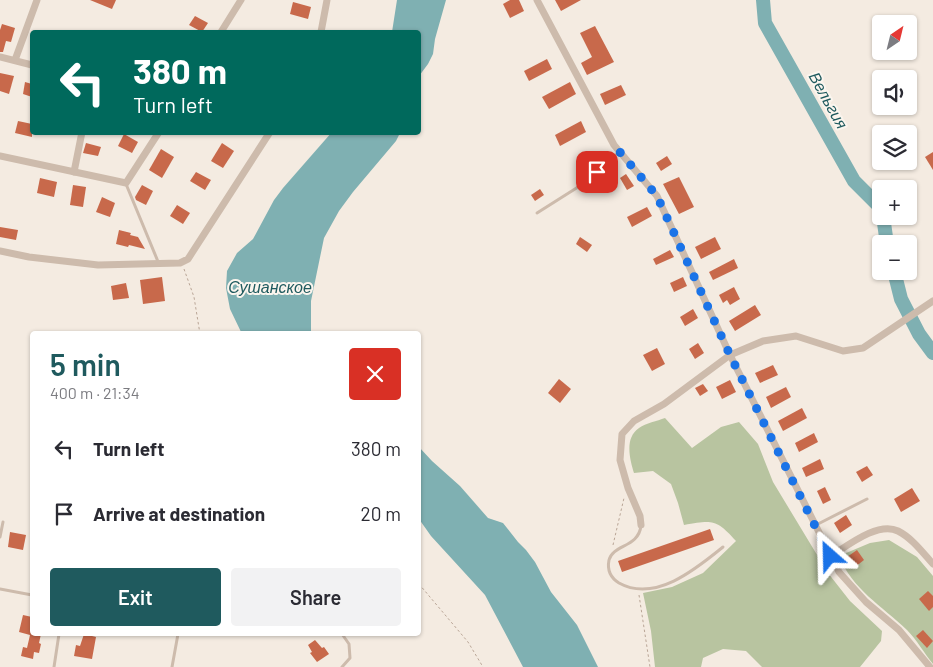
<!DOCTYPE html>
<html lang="en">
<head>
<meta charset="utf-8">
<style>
  :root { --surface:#fff; --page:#f2f2f3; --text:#2b2b33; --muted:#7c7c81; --accent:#1f5a5e }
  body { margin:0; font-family:Barlow,sans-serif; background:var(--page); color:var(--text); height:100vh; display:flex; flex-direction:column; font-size:19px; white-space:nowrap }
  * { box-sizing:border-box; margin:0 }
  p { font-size:16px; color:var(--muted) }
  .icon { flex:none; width:28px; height:28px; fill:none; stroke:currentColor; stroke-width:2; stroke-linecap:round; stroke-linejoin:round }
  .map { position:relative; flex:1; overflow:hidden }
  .side { position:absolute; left:30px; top:331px; width:391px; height:305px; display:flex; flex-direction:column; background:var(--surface); border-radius:5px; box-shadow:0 1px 4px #0004 }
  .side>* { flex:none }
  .banner { position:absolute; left:30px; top:30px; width:391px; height:105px; border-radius:5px; box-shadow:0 1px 4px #0004; background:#00695c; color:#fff; overflow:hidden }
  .needle { width:32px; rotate:35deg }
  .buttons { position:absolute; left:872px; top:15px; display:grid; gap:10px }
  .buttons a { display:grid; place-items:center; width:45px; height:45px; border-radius:5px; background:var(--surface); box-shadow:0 1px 4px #0004; font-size:25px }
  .pin { position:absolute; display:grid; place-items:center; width:42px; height:42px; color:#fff; margin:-21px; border-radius:10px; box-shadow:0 2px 8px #0006 }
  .me { position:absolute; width:55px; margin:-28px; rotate:335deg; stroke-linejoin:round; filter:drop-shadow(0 0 4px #0008) }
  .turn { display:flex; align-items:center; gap:18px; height:105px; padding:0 20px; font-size:22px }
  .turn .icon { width:65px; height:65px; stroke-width:2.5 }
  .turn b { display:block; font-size:35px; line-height:42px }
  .round { display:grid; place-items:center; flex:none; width:52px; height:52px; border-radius:5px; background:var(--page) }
  .head { display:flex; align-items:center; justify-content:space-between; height:85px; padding:0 20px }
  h1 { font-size:30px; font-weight:600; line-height:38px; color:var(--accent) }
  .action { display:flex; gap:10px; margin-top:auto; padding:10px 20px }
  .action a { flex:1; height:58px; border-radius:5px; background:var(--accent); color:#fff; font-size:20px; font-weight:600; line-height:58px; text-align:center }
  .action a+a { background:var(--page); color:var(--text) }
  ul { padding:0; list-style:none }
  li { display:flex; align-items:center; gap:15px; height:65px; padding:0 20px }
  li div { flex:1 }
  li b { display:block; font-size:19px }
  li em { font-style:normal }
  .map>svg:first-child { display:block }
  .green { fill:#b8c4a0 }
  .water { fill:#7fb0b2 }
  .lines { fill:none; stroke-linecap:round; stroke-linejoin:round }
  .river { stroke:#7fb0b2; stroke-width:14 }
  .building { fill:#c8694b }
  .path { stroke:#b9a596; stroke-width:1; stroke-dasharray:2.5 2.5; stroke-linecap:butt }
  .service { stroke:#cdbbac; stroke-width:3 }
  .minor { stroke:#cdbbac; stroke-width:7 }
  .route { stroke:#1a73e8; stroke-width:9; stroke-dasharray:0 16.2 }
  .labels { text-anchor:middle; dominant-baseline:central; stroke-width:4; stroke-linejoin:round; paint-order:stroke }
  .water-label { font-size:16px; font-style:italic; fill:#1f5a5e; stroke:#fbf5ee }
</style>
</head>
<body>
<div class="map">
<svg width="933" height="667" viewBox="0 0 933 667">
  <rect width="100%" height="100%" fill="#f4ebe1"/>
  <g class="green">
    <path d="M665 418 692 448 721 427 739 422 758 444 773 482 828 573 850 601 882 631 881 641 860 667H762L746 651 723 649 703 658 701 667H655L651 631 643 593 672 587 703 573 736 541C716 519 713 520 684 525L678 503 671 484 653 471 634 473C630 460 624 438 639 428 646 423 657 421 665 418Z"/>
    <path d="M889 540 917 557 933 576V664C924 653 917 640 907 630 882 606 852 589 839 556L870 543Z"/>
  </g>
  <g class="water">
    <polygon points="397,0 446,0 435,39 433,54 428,64 419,76 419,32 392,32"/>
    <polygon points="332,132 400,133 396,141 353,192 339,211 324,238 311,301 311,334 242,334 230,309 226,288 227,271 237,253 253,239 274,200 283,188"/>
    <polygon points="419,447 432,461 460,486 488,518 503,523 518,542 526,550 535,562 551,592 577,625 598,667 523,667 485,595 431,536 419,519"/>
  </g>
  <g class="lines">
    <g class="river">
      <polyline points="763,0 765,23 854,181 881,208"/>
      <polyline points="883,216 887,244"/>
      <polyline points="894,271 901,299 919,334 933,353"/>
    </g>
  </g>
  <g class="building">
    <polygon points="90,0 116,0 112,9"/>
    <polygon points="510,0 519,0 524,11 510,18 503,4"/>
    <polygon points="555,0 581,0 561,11"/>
    <polygon points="293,2 311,7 308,19 290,14"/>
    <polygon points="195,16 208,23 202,32 189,25"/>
    <polygon points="2,24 15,28 11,42 6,41 3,52 0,52 0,30"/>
    <polygon points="595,26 614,62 587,75 581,63 592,57 580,33"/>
    <polygon points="547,59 552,69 529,81 524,71"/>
    <polygon points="0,73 14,76 9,94 0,91"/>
    <polygon points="25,82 32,84 32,97 23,94"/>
    <polygon points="570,82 576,94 549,109 542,97"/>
    <polygon points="621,85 626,95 605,105 600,94"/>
    <polygon points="18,121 32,124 32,137 15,133"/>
    <polygon points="581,121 586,132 560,146 555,135"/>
    <polygon points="124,134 138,142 132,153 118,146"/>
    <polygon points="86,143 101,147 98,156 83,153"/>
    <polygon points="222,143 234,151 223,168 211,161"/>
    <polygon points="161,149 174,157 162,178 149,170"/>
    <polygon points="933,152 933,170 925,157"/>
    <polygon points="667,156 672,164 661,171 656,163"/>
    <polygon points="196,172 211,180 205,190 190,181"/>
    <polygon points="626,174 634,186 627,190 620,178"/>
    <polygon points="679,177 694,207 679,214 663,184"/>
    <polygon points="40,178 57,182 54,197 37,193"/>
    <polygon points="73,185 86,187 83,207 70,205"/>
    <polygon points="142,185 153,191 146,205 136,200 135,197"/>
    <polygon points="540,189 544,195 535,201 531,195"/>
    <polygon points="102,197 115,203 110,217 96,212"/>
    <polygon points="177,205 190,213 183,224 170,216"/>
    <polygon points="647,207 652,216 632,227 627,217"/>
    <polygon points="0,227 18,230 16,240 0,237"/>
    <polygon points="119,230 131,233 130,235 138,237 145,249 129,245 128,247 116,244"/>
    <polygon points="580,237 592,245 587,252 576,244"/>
    <polygon points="715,237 721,249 701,259 695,247"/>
    <polygon points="670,250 674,257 656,265 653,259"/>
    <polygon points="734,259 738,268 713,280 709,272"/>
    <polygon points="162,277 165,301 143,304 140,280"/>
    <polygon points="683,277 687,286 674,292 670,283"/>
    <polygon points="126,283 129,298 113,300 111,286"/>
    <polygon points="734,287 740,299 730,305 727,300 723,303 719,295"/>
    <polygon points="755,305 761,315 735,331 729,321"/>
    <polygon points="693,309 698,318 685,326 680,317"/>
    <polygon points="698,343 704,353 695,359 689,349"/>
    <polygon points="657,348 665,364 652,371 643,355"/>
    <polygon points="773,365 778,375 760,383 755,373"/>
    <polygon points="559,379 571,389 560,403 548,393"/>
    <polygon points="730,380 736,392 722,399 716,387"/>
    <polygon points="703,384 708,391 700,396 695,388"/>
    <polygon points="786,387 791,397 771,408 766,397"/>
    <polygon points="802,408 807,418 783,431 778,421"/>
    <polygon points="814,433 818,442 799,452 795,443"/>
    <polygon points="820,459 824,469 806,477 802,468"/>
    <polygon points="867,466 873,475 862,482 856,472"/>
    <polygon points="825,487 831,500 823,504 817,491"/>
    <polygon points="912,488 920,501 901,512 894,499"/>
    <polygon points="846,515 852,525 840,533 834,523"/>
    <polygon points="710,529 714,540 622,572 618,561"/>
    <polygon points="10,532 26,535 23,550 8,547"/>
    <polygon points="857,550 864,560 855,567 847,557"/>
    <polygon points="928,591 933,596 933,607 929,611 919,599"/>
    <polygon points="23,615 32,617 32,634 41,634 39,643 41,644 39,653 34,652 33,659 21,656 23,647 27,648 30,635 19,632"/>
    <polygon points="923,630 933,641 927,648 916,636"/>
    <polygon points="84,634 96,637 92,659 74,656 76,645 80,646"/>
    <polygon points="315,640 322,648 324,647 329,654 317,662 310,653 312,652 308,645"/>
  </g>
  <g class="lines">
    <g class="path">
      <polyline points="184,269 194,297 200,334"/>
      <polyline points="613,545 624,498"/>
      <polyline points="419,584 468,642 483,667"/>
      <polyline points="639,595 650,667"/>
    </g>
    <g class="service">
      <polyline points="126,184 159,264"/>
      <polyline points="537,213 586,182 619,152"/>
      <path d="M641 525C639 548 613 544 609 560 607 570 611 578 619 583 655 603 696 569 723 547"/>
      <polyline points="816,525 867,499"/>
      <polyline points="0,537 3,522"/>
      <polyline points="0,589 32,595"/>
      <polyline points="342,634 349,644 350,658 342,667"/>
      <polyline points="54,667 59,634"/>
      <polyline points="172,667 178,634"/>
    </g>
    <g class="minor">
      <polyline points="537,0 614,145 657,196 730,355 839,572 866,602 899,630 930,667"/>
      <polyline points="221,32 241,0"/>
      <polyline points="321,32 327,0"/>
      <polyline points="0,57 32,65"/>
      <polyline points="15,60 37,0"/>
      <polyline points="0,156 126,183 159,132"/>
      <polyline points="74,172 82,132"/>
      <polyline points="0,251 29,257 98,265 180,263 188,259 270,132"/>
      <polyline points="641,525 640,516 628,488 620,460 622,434 634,421 664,404 730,355 763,341 796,336 843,351 863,348 933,301"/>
      <path d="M831 556C847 546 878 521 898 531 912 538 923 553 933 564"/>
    </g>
  </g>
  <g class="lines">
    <polyline class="route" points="597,172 619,151 657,196 730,355 830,556"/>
  </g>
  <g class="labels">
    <g class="water-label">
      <text transform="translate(829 100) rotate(61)">Вельгия</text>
      <text x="270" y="286">Сушанское</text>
    </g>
  </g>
</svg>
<div class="buttons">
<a><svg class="needle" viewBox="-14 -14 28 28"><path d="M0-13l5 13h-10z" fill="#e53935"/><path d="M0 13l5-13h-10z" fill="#7c7c81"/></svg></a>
<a><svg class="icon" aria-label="sound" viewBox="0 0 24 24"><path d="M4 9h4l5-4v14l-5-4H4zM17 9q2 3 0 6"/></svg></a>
<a><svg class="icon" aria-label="layers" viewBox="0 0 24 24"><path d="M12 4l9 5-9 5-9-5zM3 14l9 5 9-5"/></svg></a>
<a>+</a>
<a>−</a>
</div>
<div class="pin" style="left:597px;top:172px;background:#d93025"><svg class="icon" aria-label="arrive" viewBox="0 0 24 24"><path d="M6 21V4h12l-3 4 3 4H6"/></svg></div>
<svg class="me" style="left:830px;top:556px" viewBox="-20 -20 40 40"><path d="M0-17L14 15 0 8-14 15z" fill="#1a73e8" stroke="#fff" stroke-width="4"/></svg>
<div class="banner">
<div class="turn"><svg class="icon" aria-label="left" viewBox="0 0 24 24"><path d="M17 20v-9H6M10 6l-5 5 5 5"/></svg><div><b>380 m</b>Turn left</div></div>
</div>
<section class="side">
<div class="head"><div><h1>5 min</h1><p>400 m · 21:34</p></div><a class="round" style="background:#d93025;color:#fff"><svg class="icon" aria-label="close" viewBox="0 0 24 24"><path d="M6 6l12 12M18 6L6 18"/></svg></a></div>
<ul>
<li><svg class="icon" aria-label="left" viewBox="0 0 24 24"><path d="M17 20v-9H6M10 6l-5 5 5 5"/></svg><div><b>Turn left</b></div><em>380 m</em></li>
<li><svg class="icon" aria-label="arrive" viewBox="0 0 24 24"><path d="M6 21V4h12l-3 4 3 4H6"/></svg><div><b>Arrive at destination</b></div><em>20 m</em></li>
</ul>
<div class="action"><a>Exit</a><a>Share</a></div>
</section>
</div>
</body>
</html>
